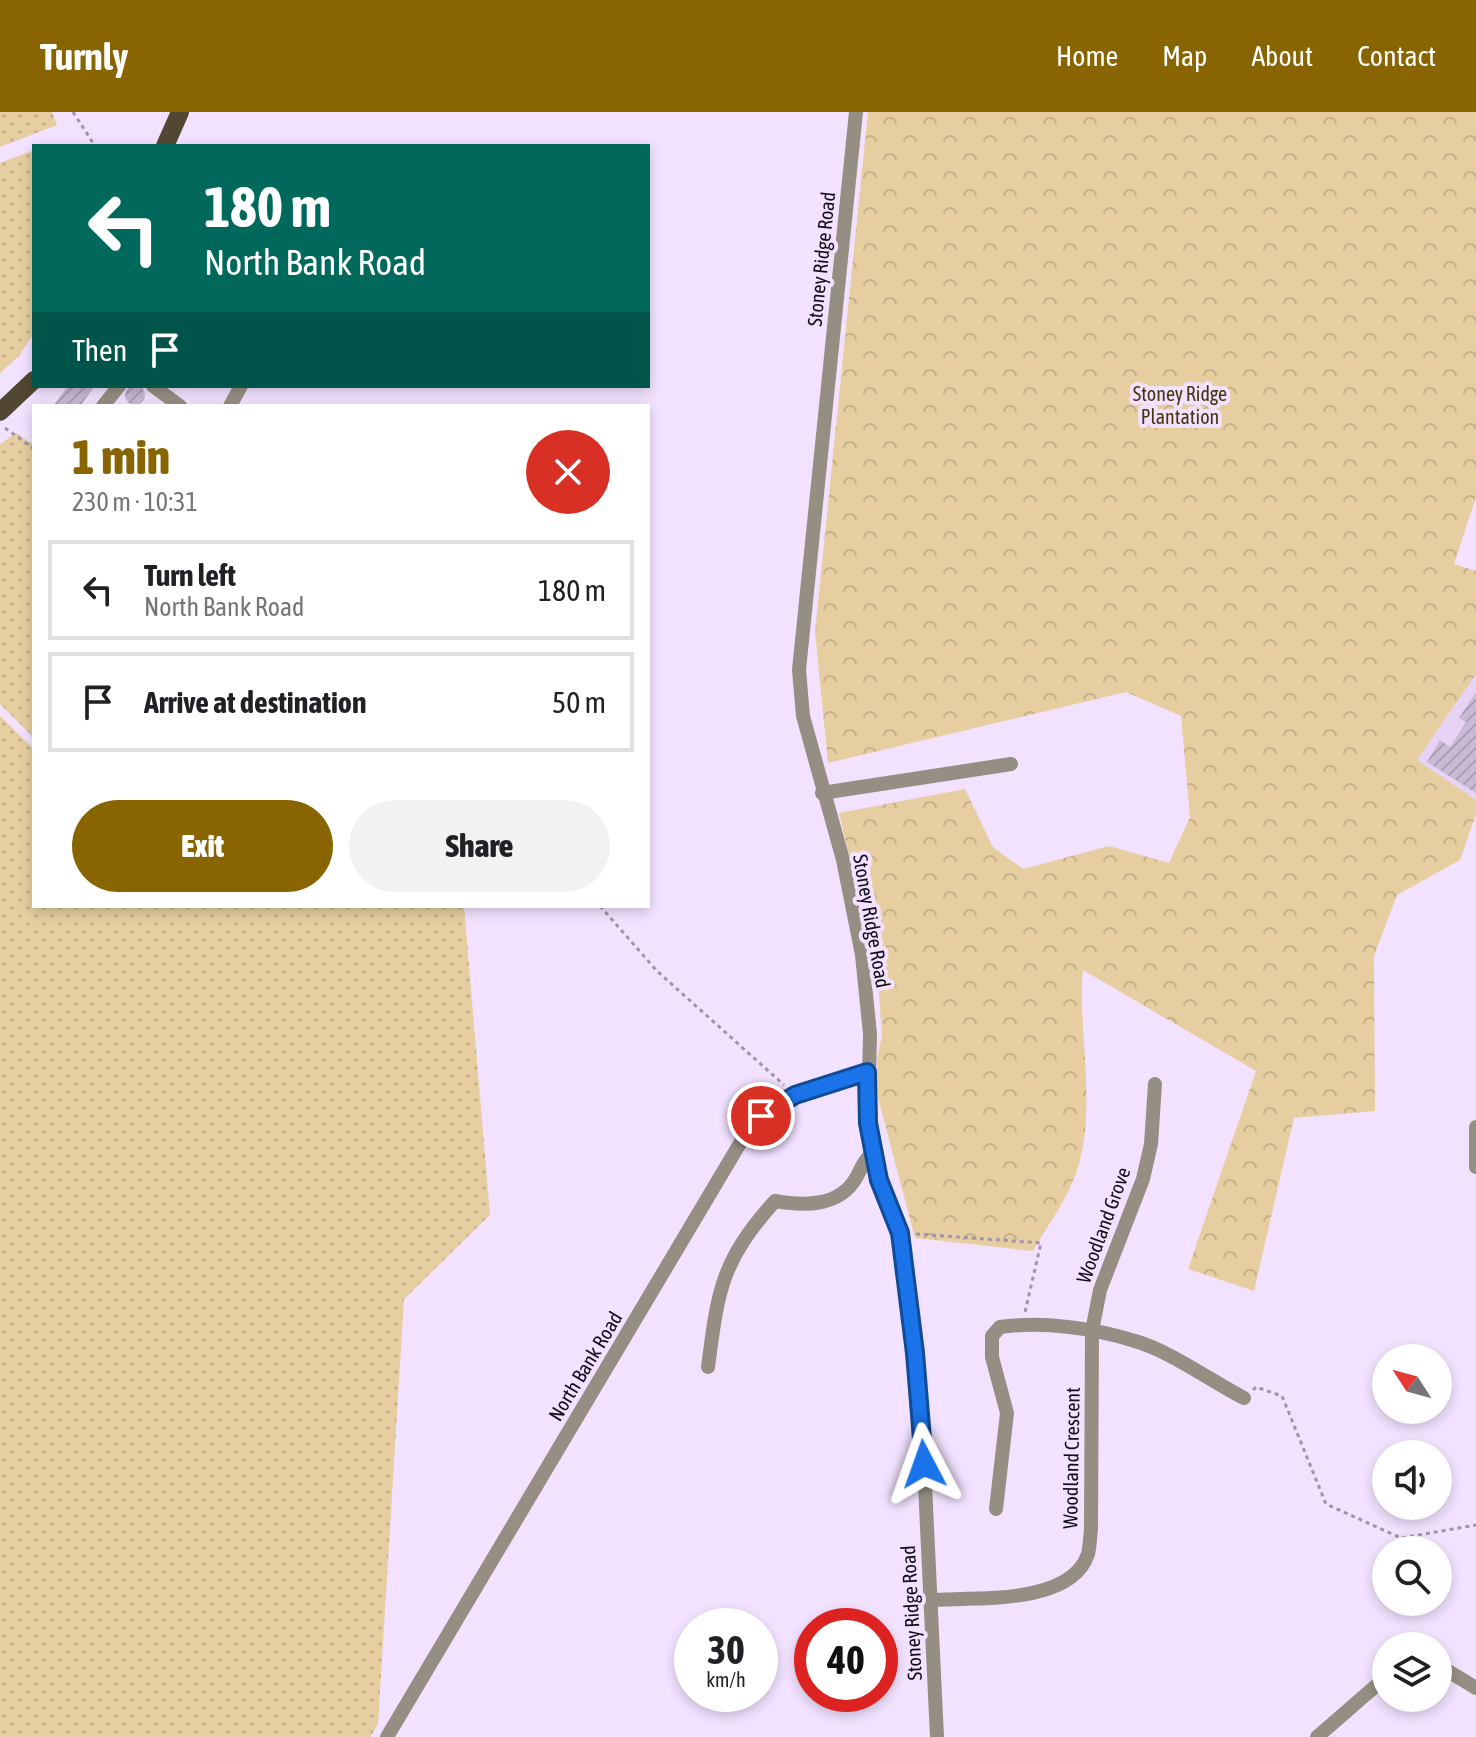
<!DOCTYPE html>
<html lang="en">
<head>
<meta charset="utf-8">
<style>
  :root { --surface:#fff; --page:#f2f2f2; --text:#202124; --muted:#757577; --line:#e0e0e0; --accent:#896502 }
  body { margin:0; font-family:"Asap Condensed",sans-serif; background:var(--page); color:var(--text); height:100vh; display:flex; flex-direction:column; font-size:30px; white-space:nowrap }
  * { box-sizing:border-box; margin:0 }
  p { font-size:26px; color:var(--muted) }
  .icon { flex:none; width:44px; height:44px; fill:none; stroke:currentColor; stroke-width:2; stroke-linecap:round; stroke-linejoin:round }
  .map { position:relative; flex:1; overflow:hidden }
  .side { position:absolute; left:32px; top:292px; width:618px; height:504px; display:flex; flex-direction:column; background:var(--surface); border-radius:0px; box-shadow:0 4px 12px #0003 }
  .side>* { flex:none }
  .top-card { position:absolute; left:32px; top:32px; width:618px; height:244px; border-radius:0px; box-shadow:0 4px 12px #0003; background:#00695c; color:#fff; overflow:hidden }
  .needle { width:52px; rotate:306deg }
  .fabs { position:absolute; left:1372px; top:1232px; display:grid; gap:16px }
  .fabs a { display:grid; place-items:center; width:80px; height:80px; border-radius:50%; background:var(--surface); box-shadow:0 4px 12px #0003; font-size:40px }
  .speed { position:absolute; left:674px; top:1496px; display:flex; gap:16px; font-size:40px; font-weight:700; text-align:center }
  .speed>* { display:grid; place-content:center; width:104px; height:104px; border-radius:50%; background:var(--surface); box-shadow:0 4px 12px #0003; line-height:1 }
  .speed small { font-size:20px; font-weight:400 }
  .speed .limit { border:12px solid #d22; background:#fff; color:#111 }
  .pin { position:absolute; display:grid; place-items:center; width:68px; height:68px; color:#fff; margin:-34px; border:4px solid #fff; border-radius:50%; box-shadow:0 2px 8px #0007 }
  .me { position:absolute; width:88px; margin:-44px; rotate:356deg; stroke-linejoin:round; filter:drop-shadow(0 0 6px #0008) }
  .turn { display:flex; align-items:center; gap:28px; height:168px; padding:0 40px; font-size:36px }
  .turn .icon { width:104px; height:104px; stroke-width:2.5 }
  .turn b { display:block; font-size:56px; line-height:68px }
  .then { display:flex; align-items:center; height:76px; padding:0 40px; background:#0003; gap:16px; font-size:30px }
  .round { display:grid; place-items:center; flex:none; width:84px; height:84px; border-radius:42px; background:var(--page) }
  .summary { display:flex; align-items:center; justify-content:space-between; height:136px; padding:0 40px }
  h1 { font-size:48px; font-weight:800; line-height:60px; color:var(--accent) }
  .button { display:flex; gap:16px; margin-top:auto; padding:16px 40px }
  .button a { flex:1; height:92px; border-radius:48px; background:var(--accent); color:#fff; font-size:32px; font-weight:800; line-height:92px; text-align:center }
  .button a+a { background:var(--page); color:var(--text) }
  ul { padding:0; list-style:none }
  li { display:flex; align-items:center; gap:24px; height:100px; margin:0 16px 12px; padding:0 24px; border:4px solid var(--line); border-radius:0px }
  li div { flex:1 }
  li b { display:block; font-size:30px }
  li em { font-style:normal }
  header { display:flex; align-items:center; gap:48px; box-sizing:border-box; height:112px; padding:0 40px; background:var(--accent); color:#fff }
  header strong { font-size:38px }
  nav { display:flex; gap:44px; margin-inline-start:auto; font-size:28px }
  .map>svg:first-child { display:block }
  .built { fill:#e7d3f5 }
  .grass { fill:url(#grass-dots) }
  .forest { fill:url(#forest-crowns) }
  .building { fill:url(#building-hatch) }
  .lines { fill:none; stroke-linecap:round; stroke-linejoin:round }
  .path { stroke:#a194aa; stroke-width:3; stroke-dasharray:4 4; stroke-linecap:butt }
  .minor { stroke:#958f83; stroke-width:14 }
  .major { stroke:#524732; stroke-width:18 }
  .route-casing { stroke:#114b97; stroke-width:20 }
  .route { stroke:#1a73e8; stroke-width:14 }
  .labels { text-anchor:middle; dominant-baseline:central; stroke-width:8; stroke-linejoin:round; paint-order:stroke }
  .street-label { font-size:20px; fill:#140e18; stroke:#f2e2ff }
  .park-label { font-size:20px; fill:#45340d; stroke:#f2e2ff }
</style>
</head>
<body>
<header>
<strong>Turnly</strong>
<nav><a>Home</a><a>Map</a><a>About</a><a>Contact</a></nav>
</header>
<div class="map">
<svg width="1476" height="1625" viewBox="0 0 1476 1625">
  <defs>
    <pattern id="grass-dots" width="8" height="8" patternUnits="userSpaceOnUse" patternTransform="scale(2)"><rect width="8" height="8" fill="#e6cea0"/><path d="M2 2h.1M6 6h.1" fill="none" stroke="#c4b089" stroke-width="1.8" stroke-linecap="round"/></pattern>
    <pattern id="forest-crowns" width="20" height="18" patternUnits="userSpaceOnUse" patternTransform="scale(2)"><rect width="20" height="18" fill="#e6cea0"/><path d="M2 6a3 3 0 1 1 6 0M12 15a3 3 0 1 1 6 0" fill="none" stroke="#c4b089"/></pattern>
    <pattern id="building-hatch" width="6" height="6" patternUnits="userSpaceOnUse" patternTransform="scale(2)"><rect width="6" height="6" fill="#cabad6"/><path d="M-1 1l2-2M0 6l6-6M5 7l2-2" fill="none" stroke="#ad9fb7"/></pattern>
  </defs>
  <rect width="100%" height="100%" fill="#f2e2ff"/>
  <polygon class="built" points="1476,562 1476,688 1417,648"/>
  <g class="grass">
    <polygon points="0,0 52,0 57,13 0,35"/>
    <polygon points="34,38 34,221 19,244 0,261 0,51"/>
    <polygon points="16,321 34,333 34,626 0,592 0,332"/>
    <polygon points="0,604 34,637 34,794 464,794 490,1103 404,1187 378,1612 370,1625 0,1625"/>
  </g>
  <path class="forest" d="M868 0H1476V385L1454 452 1476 459V562L1417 648 1476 688V702L1460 748 1397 783 1374 844 1375 999 1294 1006 1254 1179 1188 1157 1256 959 1083 858C1077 923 1100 1006 1073 1069 1063 1093 1046 1116 1033 1139L915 1126 878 986 877 947 882 923 878 868 839 701 965 677 993 735 1023 757 1109 734 1169 751 1190 705 1181 604 1126 580 828 651 815 520Z"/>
  <g class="building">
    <circle cx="135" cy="283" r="10"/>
    <polygon points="68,274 95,274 80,294 53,294"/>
    <polygon points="1476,580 1476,681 1427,650 1440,628 1450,635 1466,610 1459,606"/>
  </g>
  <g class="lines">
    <g class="path">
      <polyline points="73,0 95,34"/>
      <polyline points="5,316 34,337"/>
      <polyline points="600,794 657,859 784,973"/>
      <polyline points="916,1122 1041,1131 1025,1200"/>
      <polyline points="1253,1278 1256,1275 1282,1284 1326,1392 1401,1426 1476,1413"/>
    </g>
    <g class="minor">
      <polyline points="856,0 799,558 803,604 843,748 862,843 870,922 868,1011 879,1068 900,1121 924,1352 937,1625"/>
      <polyline points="153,274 180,294"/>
      <polyline points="103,294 119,274"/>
      <polyline points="230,294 241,274"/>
      <polyline points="822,681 1011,652"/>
      <polyline points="1476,1015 1476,1055"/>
      <path d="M708 1255C718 1178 721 1149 775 1089 804 1094 839 1095 856 1066 862 1055 864 1048 874 1040"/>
      <path d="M996 1397 1007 1301 992 1245V1224L1000 1215C1043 1209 1093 1216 1135 1229 1170 1239 1211 1269 1244 1286"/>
      <path d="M929 1488C973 1485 1071 1494 1088 1442 1090 1434 1090 1425 1091 1417L1092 1219 1100 1178 1143 1067 1151 1032 1155 972"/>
      <polyline points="1438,1553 1476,1576"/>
      <polyline points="387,1625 739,1033 761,1004 795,983 867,960"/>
      <polyline points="1317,1625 1386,1565"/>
    </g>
    <g class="major">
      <polyline points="165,34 180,0"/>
      <polyline points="0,300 34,268"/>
    </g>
  </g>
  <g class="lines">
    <g class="route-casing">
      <polyline id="route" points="761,1004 795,983 867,960 868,1011 879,1068 900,1121 915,1241 924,1352"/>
    </g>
    <use href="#route" class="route"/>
  </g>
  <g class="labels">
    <g class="street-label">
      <text transform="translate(821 147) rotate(-84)">Stoney Ridge Road</text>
      <text transform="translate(872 809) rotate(80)">Stoney Ridge Road</text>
      <text transform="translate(1103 1113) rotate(-70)">Woodland Grove</text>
      <text transform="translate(585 1254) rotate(-59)">North Bank Road</text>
      <text transform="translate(1071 1346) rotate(-89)">Woodland Crescent</text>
      <text transform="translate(911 1501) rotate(-93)">Stoney Ridge Road</text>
    </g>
    <g class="park-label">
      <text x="1180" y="281">Stoney Ridge<tspan x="1180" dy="23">Plantation</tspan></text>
    </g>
  </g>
</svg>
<div class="fabs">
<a><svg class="needle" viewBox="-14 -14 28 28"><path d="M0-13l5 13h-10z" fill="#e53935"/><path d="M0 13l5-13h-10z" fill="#757577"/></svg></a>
<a><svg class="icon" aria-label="sound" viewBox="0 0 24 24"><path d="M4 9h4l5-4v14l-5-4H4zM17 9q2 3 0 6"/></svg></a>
<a><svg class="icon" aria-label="search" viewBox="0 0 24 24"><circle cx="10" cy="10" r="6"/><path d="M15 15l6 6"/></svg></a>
<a><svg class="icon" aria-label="layers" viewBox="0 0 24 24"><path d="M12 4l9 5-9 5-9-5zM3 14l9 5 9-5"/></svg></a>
</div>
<div class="speed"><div>30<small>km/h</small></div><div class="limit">40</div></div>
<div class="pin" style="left:761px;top:1004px;background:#d93025"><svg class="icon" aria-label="arrive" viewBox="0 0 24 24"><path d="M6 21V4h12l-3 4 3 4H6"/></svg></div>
<svg class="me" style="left:924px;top:1352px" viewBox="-20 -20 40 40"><path d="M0-17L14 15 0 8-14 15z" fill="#1a73e8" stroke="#fff" stroke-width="4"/></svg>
<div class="top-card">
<div class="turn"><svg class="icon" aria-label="left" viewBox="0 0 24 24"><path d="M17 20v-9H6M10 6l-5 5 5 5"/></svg><div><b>180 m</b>North Bank Road</div></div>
<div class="then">Then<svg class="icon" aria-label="arrive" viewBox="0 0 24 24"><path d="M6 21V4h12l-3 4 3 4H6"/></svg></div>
</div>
<section class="side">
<div class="summary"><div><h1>1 min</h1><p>230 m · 10:31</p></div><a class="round" style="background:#d93025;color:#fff"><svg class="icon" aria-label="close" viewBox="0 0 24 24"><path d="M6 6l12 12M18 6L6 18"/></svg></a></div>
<ul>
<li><svg class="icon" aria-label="left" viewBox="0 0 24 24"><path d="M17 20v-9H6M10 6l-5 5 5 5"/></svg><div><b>Turn left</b><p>North Bank Road</p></div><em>180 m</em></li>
<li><svg class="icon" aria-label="arrive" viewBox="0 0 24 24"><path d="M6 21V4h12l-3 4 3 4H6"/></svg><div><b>Arrive at destination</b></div><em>50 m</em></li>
</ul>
<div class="button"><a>Exit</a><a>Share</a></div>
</section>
</div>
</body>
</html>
